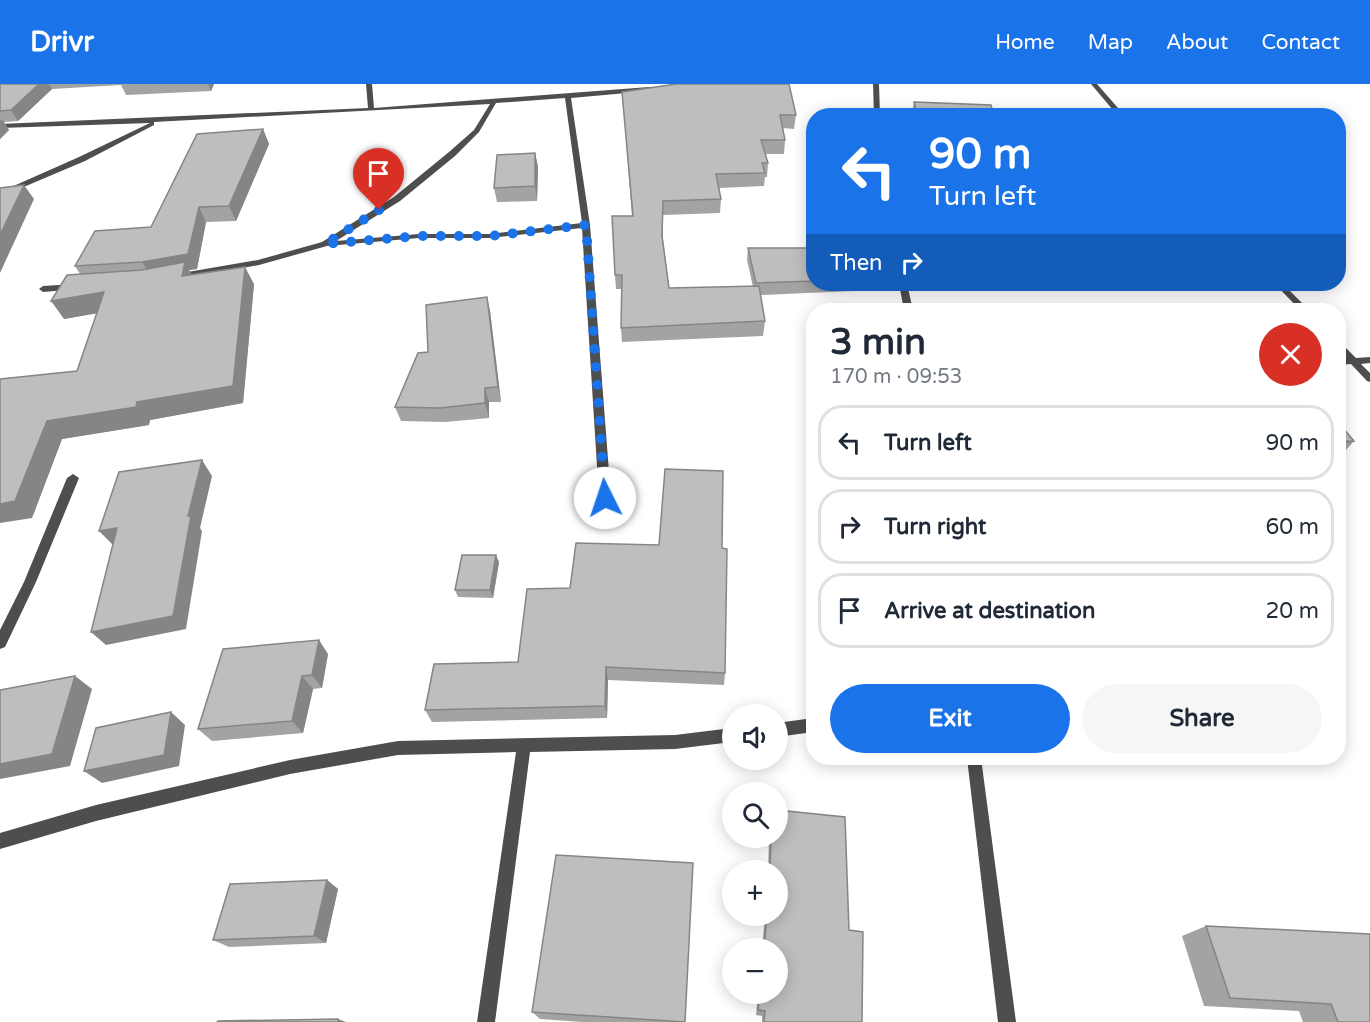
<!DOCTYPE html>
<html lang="en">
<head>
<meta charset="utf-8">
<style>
  :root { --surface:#fff; --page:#f6f6f7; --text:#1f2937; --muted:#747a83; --line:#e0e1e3; --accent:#1a73e8 }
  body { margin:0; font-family:"Varela Round",sans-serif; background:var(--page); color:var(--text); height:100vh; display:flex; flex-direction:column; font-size:22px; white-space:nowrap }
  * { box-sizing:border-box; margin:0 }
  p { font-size:20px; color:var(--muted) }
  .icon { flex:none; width:33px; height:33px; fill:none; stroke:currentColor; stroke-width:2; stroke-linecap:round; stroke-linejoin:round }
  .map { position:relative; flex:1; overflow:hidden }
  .panel { position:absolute; left:806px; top:219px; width:540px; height:462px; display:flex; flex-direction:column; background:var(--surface); border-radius:24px; box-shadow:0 3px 15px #0003 }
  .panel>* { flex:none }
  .hud { position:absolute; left:806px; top:24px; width:540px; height:183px; border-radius:24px; box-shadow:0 3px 15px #0003; background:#1a73e8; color:#fff; overflow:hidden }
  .buttons { position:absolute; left:722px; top:620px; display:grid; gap:12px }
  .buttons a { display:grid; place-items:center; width:66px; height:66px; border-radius:50%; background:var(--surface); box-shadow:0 3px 15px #0003; font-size:30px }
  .pin { position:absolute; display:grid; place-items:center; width:51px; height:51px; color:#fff; margin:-62px -26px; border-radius:50% 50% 50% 0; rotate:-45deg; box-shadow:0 0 6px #0007 }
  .pin .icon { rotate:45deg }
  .me { position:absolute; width:66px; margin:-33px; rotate:356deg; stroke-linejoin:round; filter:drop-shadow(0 0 4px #0008) }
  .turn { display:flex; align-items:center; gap:21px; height:126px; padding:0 24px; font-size:27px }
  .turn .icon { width:78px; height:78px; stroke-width:2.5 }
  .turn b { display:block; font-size:42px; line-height:51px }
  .then { display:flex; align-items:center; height:57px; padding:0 24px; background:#0003; gap:12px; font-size:22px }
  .round { display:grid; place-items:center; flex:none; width:63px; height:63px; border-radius:32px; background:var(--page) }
  .summary { display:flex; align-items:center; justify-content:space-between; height:102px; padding:0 24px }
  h1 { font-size:36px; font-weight:700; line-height:45px }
  .cta { display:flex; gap:12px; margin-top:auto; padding:12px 24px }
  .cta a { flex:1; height:69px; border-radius:36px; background:var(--accent); color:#fff; font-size:24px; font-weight:700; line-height:69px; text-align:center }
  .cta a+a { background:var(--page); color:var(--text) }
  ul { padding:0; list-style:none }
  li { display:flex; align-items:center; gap:18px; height:75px; margin:0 12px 9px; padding:0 12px; border:3px solid var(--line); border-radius:24px }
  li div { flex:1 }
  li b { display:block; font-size:22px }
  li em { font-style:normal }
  header { display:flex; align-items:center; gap:36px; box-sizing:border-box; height:84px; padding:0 30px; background:var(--accent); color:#fff }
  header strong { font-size:28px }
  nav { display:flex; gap:33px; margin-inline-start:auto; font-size:21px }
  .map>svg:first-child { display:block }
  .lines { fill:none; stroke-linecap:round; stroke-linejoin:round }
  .service { fill:#4e4e4e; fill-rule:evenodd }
  .minor { fill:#4e4e4e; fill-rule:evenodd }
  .wall { fill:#a3a3a3 }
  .shaded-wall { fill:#858585 }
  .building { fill:#bebebe; stroke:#858585; stroke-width:1.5 }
  .route { stroke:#1a73e8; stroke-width:10; stroke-dasharray:0 18 }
</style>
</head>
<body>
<header>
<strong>Drivr</strong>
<nav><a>Home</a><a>Map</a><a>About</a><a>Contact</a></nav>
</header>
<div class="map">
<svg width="1370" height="938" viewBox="0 0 1370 938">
  <rect width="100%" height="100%" fill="#fff"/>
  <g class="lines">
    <g class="service">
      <polygon points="1091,0 1097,0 1125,32 1118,32"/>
      <polygon points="1275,200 1283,200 1309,226 1300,226"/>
      <polygon points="1338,258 1341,259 1356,274 1370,273 1370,279 1361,280 1370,289 1370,298 1367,297 1351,280 1338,281 1338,275 1345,274 1338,267"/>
    </g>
    <g class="minor">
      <path d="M366 0H372L374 24 649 3 652 5 649 7 571 14 590 141 611 414 609 417 605 418 599 414 582 144 490 154H419L327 162 259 181 176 196 172 193 176 190 258 176 322 158 394 113 449 68 474 46 490 20 154 38V41L85 77 0 113V108L79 73 150 39 0 44V40L368 24ZM565 14 582 139 490 150H419L336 157 400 117 455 72 479 48 496 19Z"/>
      <polygon points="873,0 879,0 880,32 874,32"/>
      <polygon points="75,200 78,201 78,205 43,208 39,205 43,202"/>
      <polygon points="899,200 907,200 913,226 904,226"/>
      <polygon points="73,390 79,394 36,498 5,563 0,565 0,546 24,498 67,394"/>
      <polygon points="813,634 813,648 777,653 777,639"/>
      <polygon points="732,644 732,658 675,665 530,668 495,938 477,938 516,668 398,671 290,690 96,737 0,765 0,749 96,721 290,676 398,657 675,651"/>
      <polygon points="967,674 981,674 1016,938 998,938"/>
    </g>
  </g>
  <g class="wall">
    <polygon points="0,0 214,0 211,7 126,11 121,1 52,5 18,37 4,38 9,46 0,55"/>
    <polygon points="622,8 796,31 794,45 783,44 785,56 784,70 765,70 768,79 767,93 765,93 764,102 719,104 721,115 720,129 663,131 663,155 669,204 753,203 747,176 748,164 813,164 813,200 854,200 853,207 760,211 765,237 763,252 622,258 621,244 622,205 616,205 615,191 632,132"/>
    <polygon points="914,18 994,32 911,32"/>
    <polygon points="263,45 269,60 236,137 206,138 197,185 189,186 192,191 254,200 243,319 150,336 149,341 62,355 32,434 77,287 97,229 64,235 80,190 75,182 151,143"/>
    <polygon points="535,69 538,83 537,117 497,118 494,104"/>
    <polygon points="951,200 1000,200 999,203 951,201"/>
    <polygon points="490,227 501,318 489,318 489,334 445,338 401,337 395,323 428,268"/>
    <polygon points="1338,338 1354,357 1338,375"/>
    <polygon points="722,464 725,589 724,601 608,596 607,634 432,638 425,626 518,578"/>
    <polygon points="499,478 493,514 458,513 455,506"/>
    <polygon points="328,570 322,604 313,605 303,649 212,657 198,645"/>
    <polygon points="769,753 777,753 849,846 862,938 762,938 762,932 756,931 758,909 777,909 777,864 762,864 765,831 777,831 777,786 768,786"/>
    <polygon points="327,796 338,805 326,859 229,863 213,856"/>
    <polygon points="1206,842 1370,938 1303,938 1299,927 1204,922 1182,852"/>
    <polygon points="532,928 686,938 582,938 540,935"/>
  </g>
  <g class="shaded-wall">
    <polygon points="39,0 49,0 52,5 18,37 11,26"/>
    <polygon points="208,0 214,0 211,7"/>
    <polygon points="2,35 9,46 0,55 0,37"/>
    <polygon points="263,45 269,60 236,137 229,122"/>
    <polygon points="535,69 538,83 537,117 535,102"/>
    <polygon points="24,101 34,115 0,189 0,151"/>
    <polygon points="199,123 206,138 197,185 189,186 195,195 152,193 142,178"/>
    <polygon points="245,183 254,200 243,319 150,336 149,341 62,355 32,434 0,439 0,420 47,337 137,318"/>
    <polygon points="104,208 116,226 64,235 51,217"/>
    <polygon points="487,213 490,227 501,318 498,303"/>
    <polygon points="485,304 489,318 489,334 485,319"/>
    <polygon points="202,376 212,392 200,444 202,447 186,545 106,561 91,548 188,432"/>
    <polygon points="117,444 113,461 99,447"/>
    <polygon points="496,471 499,478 493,514 490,506"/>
    <polygon points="319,556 328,570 322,604 312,591"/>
    <polygon points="606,583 608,596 607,634 605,622"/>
    <polygon points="75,592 92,605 70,682 0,695 0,680"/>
    <polygon points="302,592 313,605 303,649 292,637"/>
    <polygon points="171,628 185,641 179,682 102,699 84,687"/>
    <polygon points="327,796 338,805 326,859 314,852"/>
    <polygon points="338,935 346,938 338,938"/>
  </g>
  <g class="building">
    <polygon points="0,0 39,0 11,26 0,27"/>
    <polygon points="676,0 789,0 796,31 780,31 785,56 761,56 768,79 762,79 765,89 716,90 721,115 663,117 662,152 669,204 759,202 765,237 621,244 622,191 615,191 612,132 633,132 622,8"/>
    <polygon points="914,18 991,21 994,32 918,32"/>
    <polygon points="263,45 229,122 199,123 188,170 142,178 75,182 95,147 151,143 197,50"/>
    <polygon points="535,69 535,102 494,104 497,71"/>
    <polygon points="24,101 0,151 0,104"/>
    <polygon points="748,164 813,164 813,197 756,199"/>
    <polygon points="185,178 182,192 245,183 233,302 137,318 136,323 47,337 15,417 0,420 0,295 77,287 104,208 51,217 67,191 142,186"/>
    <polygon points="487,213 498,303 485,304 485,319 440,324 395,323 418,269 428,268 426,221"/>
    <polygon points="1338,338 1354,357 1338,358"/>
    <polygon points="202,376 188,432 191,432 173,532 91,548 117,444 99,447 119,388"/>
    <polygon points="665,385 723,387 722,464 727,465 725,589 606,583 605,622 425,626 434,580 518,578 527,505 570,504 576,459 659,461"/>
    <polygon points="462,471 496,471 490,506 455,506"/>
    <polygon points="319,556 312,591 302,592 292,637 198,645 223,565"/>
    <polygon points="75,592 52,670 0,680 0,606"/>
    <polygon points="171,628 164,671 84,687 96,644"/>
    <polygon points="777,726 845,733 849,846 863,848 862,938 764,938 765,927 758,926 760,909 777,909 777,864 764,864 767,831 777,831 777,786 770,786 771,753 777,753"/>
    <polygon points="556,771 693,779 685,938 532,928"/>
    <polygon points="327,796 314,852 213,856 230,800"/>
    <polygon points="1206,842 1370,850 1370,938 1338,938 1331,920 1230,914"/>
    <polygon points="338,935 338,938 217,938 218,937"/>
  </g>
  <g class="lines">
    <polyline class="route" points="379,126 325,160 419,152 490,152 586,141 605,414"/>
  </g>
</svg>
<div class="buttons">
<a><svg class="icon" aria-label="sound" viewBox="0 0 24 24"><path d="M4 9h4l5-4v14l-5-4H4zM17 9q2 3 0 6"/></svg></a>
<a><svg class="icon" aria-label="search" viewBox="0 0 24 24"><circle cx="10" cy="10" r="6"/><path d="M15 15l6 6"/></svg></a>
<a>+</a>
<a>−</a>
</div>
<div class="pin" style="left:379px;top:126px;background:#d93025"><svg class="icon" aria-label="arrive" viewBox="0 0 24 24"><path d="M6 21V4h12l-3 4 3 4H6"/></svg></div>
<svg class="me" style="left:605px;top:414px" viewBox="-20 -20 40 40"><circle r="19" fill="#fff"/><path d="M0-13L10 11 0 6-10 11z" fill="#1a73e8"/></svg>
<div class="hud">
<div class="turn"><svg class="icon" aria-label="left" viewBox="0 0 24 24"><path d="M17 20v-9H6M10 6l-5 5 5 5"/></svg><div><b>90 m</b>Turn left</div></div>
<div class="then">Then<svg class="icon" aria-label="right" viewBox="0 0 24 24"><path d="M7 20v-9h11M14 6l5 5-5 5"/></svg></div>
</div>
<section class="panel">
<div class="summary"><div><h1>3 min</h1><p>170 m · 09:53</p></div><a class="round" style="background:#d93025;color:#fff"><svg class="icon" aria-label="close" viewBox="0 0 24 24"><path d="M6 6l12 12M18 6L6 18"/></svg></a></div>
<ul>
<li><svg class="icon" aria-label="left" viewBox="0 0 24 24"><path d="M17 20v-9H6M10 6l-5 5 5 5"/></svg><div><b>Turn left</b></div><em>90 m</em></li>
<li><svg class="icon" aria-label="right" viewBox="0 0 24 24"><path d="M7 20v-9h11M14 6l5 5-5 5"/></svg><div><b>Turn right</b></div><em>60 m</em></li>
<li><svg class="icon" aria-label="arrive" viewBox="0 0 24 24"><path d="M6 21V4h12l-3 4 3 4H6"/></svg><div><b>Arrive at destination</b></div><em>20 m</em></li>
</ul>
<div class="cta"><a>Exit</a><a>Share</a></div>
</section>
</div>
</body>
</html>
